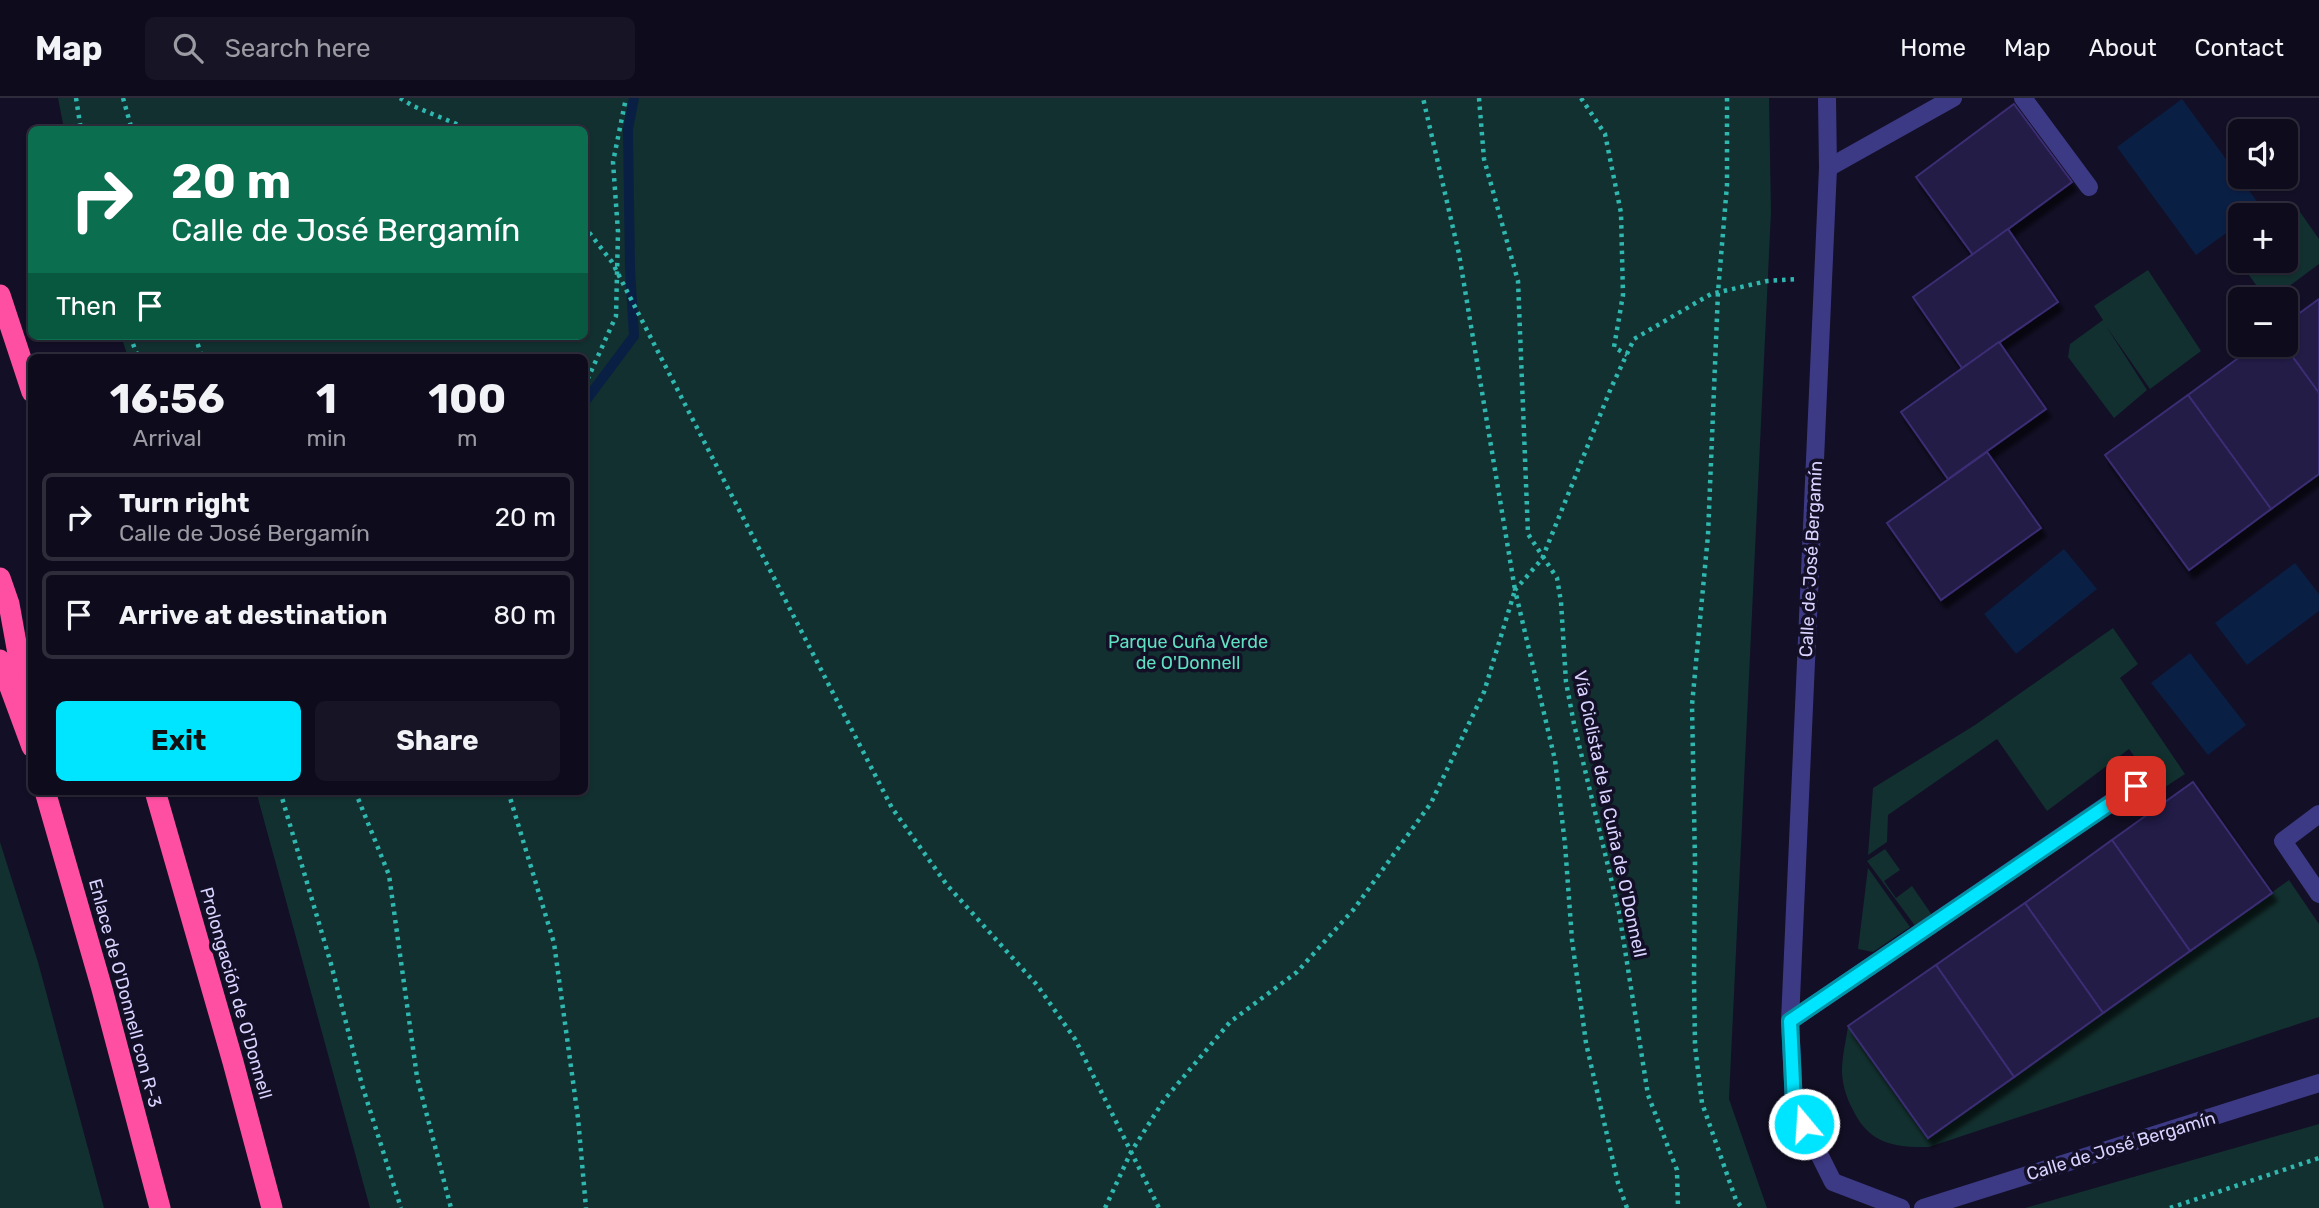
<!DOCTYPE html>
<html lang="en">
<head>
<meta charset="utf-8">
<style>
  :root { --surface:#0e0b1c; --page:#171425; --text:#f1f3f6; --muted:#9b9ba3; --line:#2e2b3b; --accent:#00e5ff }
  body { margin:0; font-family:Rubik,sans-serif; background:var(--page); color:var(--text); height:100vh; display:flex; flex-direction:column; font-size:26px; white-space:nowrap }
  * { box-sizing:border-box; margin:0 }
  p { font-size:23px; color:var(--muted) }
  .icon { flex:none; width:38px; height:38px; fill:none; stroke:currentColor; stroke-width:2; stroke-linecap:round; stroke-linejoin:round }
  .map { position:relative; flex:1; overflow:hidden }
  .drawer { position:absolute; left:28px; top:256px; width:560px; height:441px; display:flex; flex-direction:column; background:var(--surface); border-radius:10px; box-shadow:0 2px 5px #0004,0 0 0 2px var(--line) }
  .drawer>* { flex:none }
  .hud { position:absolute; left:28px; top:28px; width:560px; height:214px; border-radius:10px; box-shadow:0 2px 5px #0004,0 0 0 2px var(--line); background:#0b6e4f; color:#fff; overflow:hidden }
  .buttons { position:absolute; left:2228px; top:21px; display:grid; gap:14px }
  .buttons a { display:grid; place-items:center; width:70px; height:70px; border-radius:10px; background:var(--surface); box-shadow:0 2px 5px #0004,0 0 0 2px var(--line); font-size:35px }
  .pin { position:absolute; display:grid; place-items:center; width:60px; height:60px; color:#fff; margin:-30px; border-radius:14px; box-shadow:0 4px 10px #0006 }
  .me { position:absolute; width:77px; margin:-38px; rotate:342deg; stroke-linejoin:round; filter:drop-shadow(0 0 5px #0008) }
  .turn { display:flex; align-items:center; gap:24px; height:147px; padding:0 28px; font-size:32px }
  .turn .icon { width:91px; height:91px; stroke-width:2.5 }
  .turn b { display:block; font-size:49px; line-height:60px }
  .then { display:flex; align-items:center; height:66px; padding:0 28px; background:#0003; gap:14px; font-size:26px }
  .eta { display:flex; justify-content:space-evenly; align-items:center; height:119px; text-align:center }
  .eta b { font-size:42px; font-weight:700; line-height:49px }
  .button { display:flex; gap:14px; margin-top:auto; padding:14px 28px }
  .button a { flex:1; height:80px; border-radius:10px; background:var(--accent); color:#111; font-size:28px; font-weight:700; line-height:80px; text-align:center }
  .button a+a { background:var(--page); color:var(--text) }
  ul { padding:0; list-style:none }
  li { display:flex; align-items:center; gap:21px; height:88px; margin:0 14px 10px; padding:0 14px; border:4px solid var(--line); border-radius:10px }
  li div { flex:1 }
  li b { display:block; font-size:26px }
  li em { font-style:normal }
  header { display:flex; align-items:center; gap:42px; box-sizing:border-box; height:98px; padding:0 35px; background:var(--surface); border-bottom:2px solid var(--line) }
  header strong { font-size:33px }
  nav { display:flex; gap:38px; margin-inline-start:auto; font-size:24px }
  .search { width:490px; height:63px; background:var(--page); display:flex; align-items:center; gap:18px; box-sizing:border-box; padding:0 24px; border-radius:10px; color:var(--muted); font-size:26px }
  .map>svg:first-child { display:block }
  .green { fill:#12302f }
  .water { fill:#0a1f44 }
  .lines { fill:none; stroke-linecap:round; stroke-linejoin:round }
  .stream { stroke:#0a1f44; stroke-width:10 }
  .building { fill:#241b47; stroke:#3b2d73; stroke-width:2; filter:url(#shadow) }
  .path { stroke:#2fb8b0; stroke-width:4.5; stroke-dasharray:3.5 5; stroke-linecap:butt }
  .minor { stroke:#3d3a85; stroke-width:18 }
  .highway { stroke:#ff4fa3; stroke-width:21 }
  .route-casing { stroke:#0095a6; stroke-width:18 }
  .route { stroke:#00e5ff; stroke-width:12 }
  .labels { text-anchor:middle; dominant-baseline:central; stroke-width:7; stroke-linejoin:round; paint-order:stroke }
  .street-label { font-size:18px; fill:#d9d4ff; stroke:#130f26 }
  .park-label { font-size:18px; fill:#5fe0c0; stroke:#130f26 }
</style>
</head>
<body>
<header>
<strong>Map</strong>
<div class="search"><svg class="icon" aria-label="search" viewBox="0 0 24 24"><circle cx="10" cy="10" r="6"/><path d="M15 15l6 6"/></svg>Search here</div>
<nav><a>Home</a><a>Map</a><a>About</a><a>Contact</a></nav>
</header>
<div class="map">
<svg width="2319" height="1110" viewBox="0 0 2319 1110">
  <defs>
    <filter id="shadow"><feDropShadow dx="4.5" dy="8" stdDeviation="2" flood-color="#0009"/></filter>
  </defs>
  <rect width="100%" height="100%" fill="#130f26"/>
  <g class="green">
    <polygon points="58,0 1769,0 1771,114 1729,1001 1767,1110 370,1110 256,693 584,693 584,259 128,259 121,238 584,238 584,32 64,31"/>
    <polygon points="2300,114 2319,141 2319,166 2272,201 2266,201 2236,159 2240,156 2240,163 2286,163 2286,124"/>
    <polygon points="2148,172 2201,253 2150,291 2106,228 2147,292 2114,320 2068,259 2070,246 2103,222 2094,208"/>
    <polygon points="2113,530 2138,566 2120,580 2185,676 2159,693 2129,651 2047,713 1997,641 1888,717 1887,744 1868,757 1873,690 1975,627"/>
    <polygon points="0,744 38,864 104,1110 0,1110"/>
    <polygon points="1885,751 1900,772 1884,783 1896,800 1912,788 1932,817 1916,829 1867,763"/>
    <polygon points="1868,770 1910,829 1873,854 1858,851"/>
    <path d="M2289 782 2319 826V919L1929 1049C1893 1050 1868 1045 1852 1010 1846 999 1842 985 1842 973 1842 958 1846 943 1848 928L1928 1040Z"/>
    <polygon points="2319,1026 2319,1110 2025,1110"/>
  </g>
  <g class="water">
    <polygon points="2182,1 2261,109 2250,117 2240,117 2240,125 2196,157 2117,49"/>
    <polygon points="2064,451 2097,491 2016,556 1984,516"/>
    <polygon points="2295,465 2319,496 2319,513 2247,567 2215,525"/>
    <polygon points="2190,555 2246,627 2208,657 2151,585"/>
  </g>
  <g class="lines">
    <polyline class="stream" points="584,305 634,238 630,171 628,31 634,0"/>
  </g>
  <g class="building">
    <polygon points="2014,6 2072,84 1973,157 1916,79"/>
    <polygon points="2008,131 2058,204 1962,270 1913,199"/>
    <polygon points="2319,201 2319,295 2284,247 2286,225"/>
    <polygon points="1999,244 2046,311 1948,381 1901,314"/>
    <polygon points="2256,247 2284,247 2319,295 2319,376 2271,411 2188,297"/>
    <polygon points="2188,297 2271,411 2189,472 2105,357"/>
    <polygon points="1987,354 2041,430 1941,502 1887,425"/>
    <polygon points="2193,684 2272,795 2190,853 2112,742"/>
    <polygon points="2112,742 2190,853 2103,915 2025,805"/>
    <polygon points="2025,805 2103,915 2014,979 1936,867"/>
    <polygon points="1936,867 2014,979 1928,1040 1848,928"/>
  </g>
  <g class="lines">
    <g class="path">
      <polyline points="76,0 81,32"/>
      <polyline points="123,0 132,32"/>
      <polyline points="400,0 413,8 471,32"/>
      <polyline points="1479,0 1484,61 1518,183 1528,436 1557,480 1561,504 1566,584 1574,626 1619,814 1648,997 1677,1072 1678,1110"/>
      <polyline points="1581,0 1605,36 1621,115 1623,197 1614,249 1627,257"/>
      <polyline points="1727,0 1727,87 1718,194 1708,437 1692,607 1695,764 1694,881 1695,948 1702,1005 1736,1102 1742,1110"/>
      <polyline points="584,128 612,164 892,710 947,787 1037,887 1075,941 1159,1110"/>
      <polyline points="130,238 138,259"/>
      <polyline points="195,238 202,259"/>
      <polyline points="584,289 616,218 618,134 613,64 626,0"/>
      <polyline points="280,693 331,866 362,987 401,1110"/>
      <polyline points="355,693 389,777 417,979 451,1110"/>
      <polyline points="508,693 554,845 578,1020 586,1110"/>
      <polyline points="1105,1110 1131,1054 1164,1002 1230,924 1297,874 1354,811 1431,705 1484,594 1515,492 1459,156 1423,0"/>
      <polyline points="1627,1110 1618,1085 1586,945 1572,842 1565,746 1555,662 1515,492 1542,461 1611,290 1634,241 1711,196 1767,183 1798,181"/>
      <polyline points="2170,1110 2319,1060"/>
    </g>
    <g class="minor">
      <polyline points="1827,0 1828,70 1790,923 1794,1006 1833,1084 1901,1110"/>
      <polyline points="2023,0 2089,89"/>
      <polyline points="1828,70 1953,0"/>
      <polyline points="2319,716 2283,743 2319,796"/>
      <polyline points="1790,923 2135,688"/>
      <polyline points="1923,1110 2319,985"/>
    </g>
    <g class="highway">
      <polyline points="0,197 32,294"/>
      <polyline points="0,480 9,506 32,633"/>
      <polyline points="0,562 32,649"/>
      <polyline points="45,693 102,891 160,1110"/>
      <polyline points="155,693 233,964 272,1110"/>
    </g>
  </g>
  <g class="lines">
    <g class="route-casing">
      <polyline id="route" points="1804,1026 1794,1006 1790,923 2136,688"/>
    </g>
    <use href="#route" class="route"/>
  </g>
  <g class="labels">
    <g class="street-label">
      <text transform="translate(1811 461) rotate(-87)">Calle de José Bergamín</text>
      <text transform="translate(1610 716) rotate(78)">Vía Ciclista de la Cuña de O'Donnell</text>
      <text transform="translate(125 895) rotate(75)">Enlace de O'Donnell con R-3</text>
      <text transform="translate(236 895) rotate(74)">Prolongación de O'Donnell</text>
      <text transform="translate(2121 1048) rotate(-17)">Calle de José Bergamín</text>
    </g>
    <g class="park-label">
      <text x="1188" y="544">Parque Cuña Verde<tspan x="1188" dy="21">de O'Donnell</tspan></text>
    </g>
  </g>
</svg>
<div class="buttons">
<a><svg class="icon" aria-label="sound" viewBox="0 0 24 24"><path d="M4 9h4l5-4v14l-5-4H4zM17 9q2 3 0 6"/></svg></a>
<a>+</a>
<a>−</a>
</div>
<div class="pin" style="left:2136px;top:688px;background:#d93025"><svg class="icon" aria-label="arrive" viewBox="0 0 24 24"><path d="M6 21V4h12l-3 4 3 4H6"/></svg></div>
<svg class="me" style="left:1804px;top:1026px" viewBox="-20 -20 40 40"><circle r="17" fill="#00e5ff" stroke="#fff" stroke-width="3"/><path d="M0-11L8 9 0 5-8 9z" fill="#fff"/></svg>
<div class="hud">
<div class="turn"><svg class="icon" aria-label="right" viewBox="0 0 24 24"><path d="M7 20v-9h11M14 6l5 5-5 5"/></svg><div><b>20 m</b>Calle de José Bergamín</div></div>
<div class="then">Then<svg class="icon" aria-label="arrive" viewBox="0 0 24 24"><path d="M6 21V4h12l-3 4 3 4H6"/></svg></div>
</div>
<section class="drawer">
<div class="eta">
<div><b>16:56</b><p>Arrival</p></div>
<div><b>1</b><p>min</p></div>
<div><b>100</b><p>m</p></div>
</div>
<ul>
<li><svg class="icon" aria-label="right" viewBox="0 0 24 24"><path d="M7 20v-9h11M14 6l5 5-5 5"/></svg><div><b>Turn right</b><p>Calle de José Bergamín</p></div><em>20 m</em></li>
<li><svg class="icon" aria-label="arrive" viewBox="0 0 24 24"><path d="M6 21V4h12l-3 4 3 4H6"/></svg><div><b>Arrive at destination</b></div><em>80 m</em></li>
</ul>
<div class="button"><a>Exit</a><a>Share</a></div>
</section>
</div>
</body>
</html>
